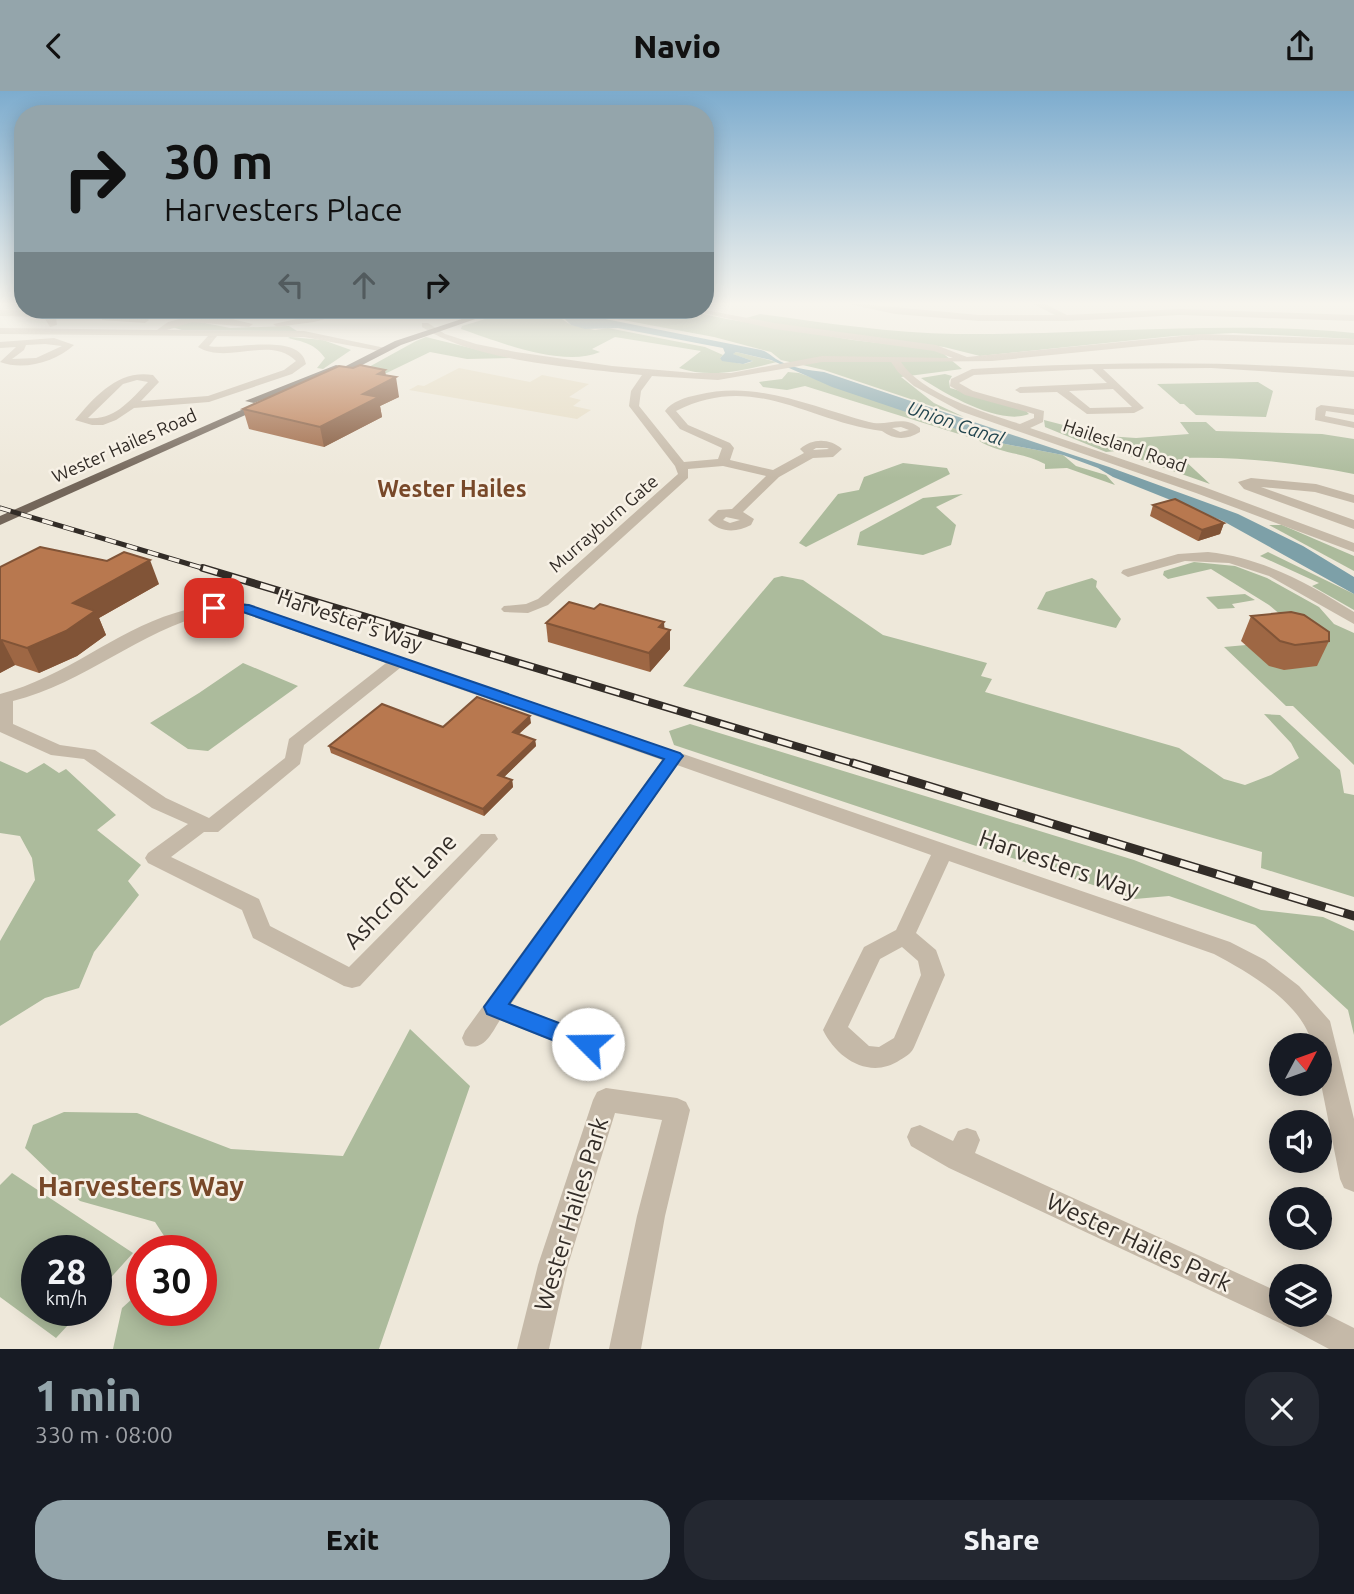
<!DOCTYPE html>
<html lang="en">
<head>
<meta charset="utf-8">
<style>
  :root { --surface:#171b24; --page:#242831; --text:#f1f3f6; --muted:#9ea1a6; --accent:#94a5ab }
  body { margin:0; font-family:Ubuntu,sans-serif; background:var(--page); color:var(--text); height:100vh; display:flex; flex-direction:column; font-size:26px; white-space:nowrap }
  * { box-sizing:border-box; margin:0 }
  p { font-size:23px; color:var(--muted) }
  .icon { flex:none; width:38px; height:38px; fill:none; stroke:currentColor; stroke-width:2; stroke-linecap:round; stroke-linejoin:round }
  .map { position:relative; height:1258px; overflow:hidden }
  .panel { display:flex; flex-direction:column; background:var(--surface); flex:1 }
  .panel>* { flex:none }
  .guide { position:absolute; left:14px; top:14px; width:700px; height:214px; border-radius:28px; box-shadow:0 4px 18px #0003; background:#94a5ab; color:#111; overflow:hidden }
  .needle { width:46px; rotate:49deg }
  .buttons { position:absolute; left:1269px; top:942px; display:grid; gap:14px }
  .buttons a { display:grid; place-items:center; width:63px; height:63px; border-radius:50%; background:var(--surface); box-shadow:0 4px 18px #0003; font-size:35px }
  .speed { position:absolute; left:21px; top:1144px; display:flex; gap:14px; font-size:35px; font-weight:700; text-align:center }
  .speed>* { display:grid; place-content:center; width:91px; height:91px; border-radius:50%; background:var(--surface); box-shadow:0 4px 18px #0003; line-height:1 }
  .speed small { font-size:18px; font-weight:400 }
  .speed .limit { border:10px solid #d22; background:#fff; color:#111 }
  .pin { position:absolute; display:grid; place-items:center; width:60px; height:60px; color:#fff; margin:-30px; border-radius:14px; box-shadow:0 4px 10px #0006 }
  .me { position:absolute; width:77px; margin:-38px; rotate:292deg; stroke-linejoin:round; filter:drop-shadow(0 0 5px #0008) }
  .turn { display:flex; align-items:center; gap:24px; height:147px; padding:0 35px; font-size:32px }
  .turn .icon { width:91px; height:91px; stroke-width:2.5 }
  .turn b { display:block; font-size:49px; line-height:60px }
  .lanes { display:flex; align-items:center; height:66px; padding:0 35px; background:#0003; justify-content:center; gap:35px; direction:ltr }
  .lanes .off { opacity:.35 }
  .round { display:grid; place-items:center; flex:none; width:74px; height:74px; border-radius:28px; background:var(--page) }
  .overview { display:flex; align-items:center; justify-content:space-between; height:119px; padding:0 35px }
  h1 { font-size:42px; font-weight:800; line-height:52px; color:var(--accent) }
  .primary-button { display:flex; gap:14px; margin-top:auto; padding:14px 35px }
  .primary-button a { flex:1; height:80px; border-radius:28px; background:var(--accent); color:#111; font-size:28px; font-weight:800; line-height:80px; text-align:center }
  .primary-button a+a { background:var(--page); color:var(--text) }
  header { display:flex; justify-content:space-between; align-items:center; height:91px; padding:0 35px; background:var(--accent); color:#111; font-size:32px; font-weight:800 }
  .map>svg:first-child { display:block }
  .green { fill:#acbb9c }
  .plaza { fill:#e5dbc3 }
  .water { fill:#7da0a8 }
  .lines { fill:none; stroke-linecap:round; stroke-linejoin:round }
  .minor { fill:#c5b9a8; fill-rule:evenodd }
  .major { fill:#73665a; fill-rule:evenodd }
  .rail-far2-casing { stroke:#322c27; stroke-width:5 }
  .rail-far1-casing { stroke:#322c27; stroke-width:8 }
  .rail-casing { stroke:#322c27; stroke-width:9 }
  .rail-far2 { stroke:#f7f1e6; stroke-width:3.5; stroke-dasharray:11; stroke-linecap:butt }
  .rail-far1 { stroke:#f7f1e6; stroke-width:5; stroke-dasharray:15; stroke-linecap:butt }
  .rail { stroke:#f7f1e6; stroke-width:6; stroke-dasharray:19; stroke-linecap:butt }
  .wall { fill:#9e6744 }
  .shaded-wall { fill:#815437 }
  .building { fill:#b8784f; stroke:#815437; stroke-width:2 }
  .route { fill:#1a73e8; stroke:#114b97; stroke-width:2 }
  .labels { text-anchor:middle; dominant-baseline:central; stroke-width:5; stroke-linejoin:round; paint-order:stroke }
  .far-street-label { font-size:18px; fill:#322c27; stroke:#f7f1e6 }
  .far-water-label { font-size:19px; font-style:italic; fill:#22454f; stroke:#f7f1e6 }
  .street-label { font-size:21px; fill:#322c27; stroke:#f7f1e6 }
  .far-district-label { font-size:23px; font-weight:bold; fill:#784829; stroke:#f7f1e6 }
  .near-street-label { font-size:24px; fill:#322c27; stroke:#f7f1e6 }
  .near-neighbourhood-label { font-size:28px; font-weight:bold; fill:#784829; stroke:#f7f1e6 }
</style>
</head>
<body>
<header><svg class="icon" aria-label="back" viewBox="0 0 24 24"><path d="M15 5l-7 7 7 7"/></svg>Navio<svg class="icon" aria-label="share" viewBox="0 0 24 24"><path d="M12 15V3M7 8l5-5 5 5M5 13v7h14v-7"/></svg></header>
<div class="map">
<svg width="1354" height="1258" viewBox="0 0 1354 1258">
  <rect width="100%" height="100%" fill="#eee8da"/>
  <g class="green">
    <path d="M516 219 557 225 571 234 595 239 608 237 705 256 723 264 720 267C731 270 742 276 753 270L732 263 736 261 777 271C745 279 711 288 679 277L701 260 615 246 592 258 600 261C563 277 499 251 461 238L462 235Z"/>
    <polygon points="569,219 684,219 727,228 853,249 939,259 962,278 901,286 934,312 964,326 824,279 781,269 771,261 714,246"/>
    <path d="M760 223C825 232 891 242 956 243 1089 244 1222 229 1354 242V248L1233 242 1174 245 980 265 944 256 793 237 746 227Z"/>
    <polygon points="195,230 230,237 289,235 297,240 182,239 172,236"/>
    <path d="M290 246 323 249 351 259 323 278 317 277 325 267C315 253 304 251 288 247Z"/>
    <polygon points="426,246 511,267 467,268 430,261 368,291 358,282 416,250"/>
    <path d="M788 281 799 282 995 351 1063 364 1076 375 1106 384 1115 394 1067 377 1045 378V373C1024 361 998 363 978 349L805 295 787 299 763 296 759 291 782 288Z"/>
    <path d="M945 283 952 285 949 290 950 297 1024 318 1029 323C1001 335 945 303 921 287Z"/>
    <polygon points="1258,291 1273,300 1266,326 1196,324 1184,313 1180,313 1157,293"/>
    <path d="M1044 329 1106 345 1136 347 1189 343 1180 331H1206L1216 340 1322 343 1354 348V383C1297 372 1240 365 1182 367L1210 393 1116 360 1106 361 1045 336Z"/>
    <polygon points="903,372 947,377 950,383 806,456 799,452 838,403 859,399 864,386"/>
    <polygon points="963,403 936,416 956,434 951,454 923,464 857,454 860,441 923,407"/>
    <polygon points="1269,434 1282,434 1354,465 1354,480"/>
    <polygon points="1268,461 1354,503 1354,519 1312,495 1319,492 1260,465"/>
    <polygon points="1194,471 1235,475 1267,487 1319,516 1334,533 1354,542 1354,674 1293,615 1286,615 1224,556 1246,554 1290,532 1269,514 1211,478 1168,488 1163,484 1164,480"/>
    <polygon points="782,485 803,489 883,544 987,572 981,585 992,588 985,601 1179,657 1224,688 1245,694 1271,684 1299,667 1291,652 1264,623 1280,624 1340,679 1344,702 1354,704 1354,806 1261,777 1262,761 683,595 774,487"/>
    <polygon points="1092,487 1097,490 1096,496 1121,528 1116,537 1037,518 1046,501"/>
    <polygon points="1245,503 1255,509 1232,513 1235,517 1218,518 1206,506"/>
    <polygon points="243,572 298,595 208,660 188,658 150,632 199,602"/>
    <polygon points="690,633 1134,769 1261,819 1323,826 1354,840 1354,944 1348,919 1255,834 1169,805 1135,808 674,654 669,640"/>
    <polygon points="0,670 27,682 44,672 59,682 66,678 116,724 97,739 141,774 128,790 139,804 94,861 79,897 45,907 0,935 0,850 35,789 32,767 20,745 0,742"/>
    <polygon points="410,938 470,995 379,1258 113,1258 122,1217 142,1199 142,1220 201,1220 201,1160 165,1160 168,1151 155,1131 80,1110 25,1057 33,1034 64,1021 137,1022 231,1058 343,1065"/>
    <polygon points="12,1082 133,1162 96,1203 96,1160 37,1160 37,1220 81,1220 56,1247 0,1206 0,1094"/>
  </g>
  <polygon class="plaza" points="459,277 530,291 542,284 589,293 569,306 581,309 573,315 591,319 577,328 409,299 418,294 424,295"/>
  <path class="water" d="M526 219H560L761 259C768 261 770 264 776 268 790 277 809 279 824 281L1109 376 1238 423 1303 455 1354 486V503L1223 430 1113 386 1098 377 1063 364 995 351 832 296 771 269 736 261 733 263 753 270 743 273 722 270 720 267 725 262 723 257 618 237 585 238 571 234 563 226Z"/>
  <g class="lines">
    <g class="minor">
      <polygon points="839,211 979,224 1055,224 1029,211 1041,211 1067,224 1180,218 1354,224 1354,230 1180,224 1066,230 979,230 895,223"/>
      <polygon points="0,219 46,220 56,227 57,234 50,236 44,226 0,225"/>
      <polygon points="342,219 356,219 314,231 277,236 273,233"/>
      <path d="M690 219H705L774 232 936 254 967 266 1202 243 1354 248V254L1202 249 992 270 901 271C921 303 986 322 1020 333L1034 327V323L965 304 950 295 951 288 972 278C1100 271 1226 269 1354 280V286L1211 277 1103 278 1144 317 1134 322 1087 323 1057 301 1020 302 1015 299 1020 296 1107 292 1092 278 974 284 959 292 973 300 1044 320 1043 331 1030 337 1204 396 1354 452V461L1196 402 960 320 914 295 898 281 891 271H822L718 289 652 285 641 300 639 315 684 371 718 368 722 357 680 338 665 320C671 311 686 306 697 304 758 289 811 316 869 331 887 336 903 323 920 337V341C907 349 894 349 882 340 808 331 754 280 676 320L688 334 730 352 734 357 730 369 773 379 804 362 800 358C812 347 830 347 842 358L833 366 813 367 779 386 743 421 754 428 751 434C736 442 720 442 708 429L718 419 732 418 766 385 723 375 688 378V387L548 514 528 522 504 521 501 518 504 515 526 513 538 508 678 383 675 375 629 315 631 300 642 284C578 277 476 271 422 236V232H428L445 243 476 253 516 261 612 275 694 282H731L822 265 953 267 934 260 774 238ZM1113 298 1132 316 1090 317 1069 300ZM901 336 909 339 900 341 892 337ZM816 357H827L829 358 813 359ZM726 426 740 429 730 432 723 429Z"/>
      <polygon points="105,224 145,226 149,229 145,232 102,229 102,225"/>
      <path d="M192 225 227 227 253 233 249 236 192 231 167 239 304 240 390 258 385 261 304 246 217 245 209 255C232 260 300 240 306 273L292 283 209 311 134 317 116 329 103 334H92L75 329C95 305 119 278 153 284L159 291 141 310 208 305 284 279 296 270C270 244 227 274 198 256L208 245 0 243V237L157 239 168 231ZM137 289 148 291C131 308 115 330 88 327L123 293Z"/>
      <path d="M54 247 74 254C55 271 24 280 0 271L16 256 0 257V251ZM45 253 62 255 36 267 12 268 24 259 26 254Z"/>
      <polygon points="1321,314 1354,318 1354,324 1326,320 1325,325 1354,331 1354,337 1315,329 1316,317"/>
      <polygon points="1251,387 1316,393 1354,404 1354,412 1315,401 1261,396 1354,429 1354,438 1244,398 1238,391"/>
      <path d="M1208 461C1263 467 1308 492 1354 521V533L1269 485 1229 472 1185 470 1128 486 1121 482 1123 479 1178 463Z"/>
      <path d="M244 512 1230 851 1265 869 1299 895 1330 930 1354 1028V1101L1344 1097 1340 1088 1320 988V954H1312C1304 913 1248 881 1214 863L949 770 916 842 936 859 945 884 915 954C912 962 907 965 900 969 870 989 837 968 823 939L864 856 896 839 931 764 677 674 511 913 597 946 600 953 597 960 588 964 500 929C491 943 484 961 465 954L462 947 465 940 662 669 400 577 304 654 300 673 218 741H204L171 766 259 808 270 835 349 876 481 743H495L498 748 360 895 352 897 344 895 253 847 242 819 148 772 145 767 148 762 188 733 152 717 84 668 51 664 0 641V603C66 586 113 541 175 522 198 515 220 513 244 512ZM211 522H243L386 572 289 648 285 667 209 727 166 707 95 659 60 654 13 633V610C85 592 139 540 211 522ZM902 856 918 870 921 884 894 947 879 956 869 955 848 936 880 868Z"/>
      <polygon points="606,997 677,1007 686,1011 690,1019 665,1125 641,1258 609,1258 637,1125 662,1029 615,1022 568,1174 549,1258 517,1258 538,1174 593,1009 597,1001"/>
      <polygon points="920,1034 953,1050 958,1040 967,1037 976,1040 980,1049 975,1062 1281,1202 1281,1223 1320,1223 1320,1220 1354,1237 1354,1258 1329,1258 1282,1233 949,1077 911,1055 907,1046 911,1037"/>
    </g>
    <g class="major">
      <polygon points="489,219 501,219 401,254 333,289 325,289 324,287 327,284 254,312 245,310 336,274 344,276 395,250"/>
      <polygon points="264,309 268,310 268,314 0,434 0,425"/>
    </g>
    <g class="rail-far2-casing">
      <polyline id="rail-far2" points="0,417 209,479"/>
    </g>
    <g class="rail-far1-casing">
      <polyline id="rail-far1" points="203,477 859,674"/>
    </g>
    <g class="rail-casing">
      <polyline id="rail" points="853,672 1354,825"/>
    </g>
    <use href="#rail-far2" class="rail-far2"/>
    <use href="#rail-far1" class="rail-far1"/>
    <use href="#rail" class="rail"/>
  </g>
  <g class="wall">
    <polygon points="353,277 386,284 399,306 380,315 382,326 324,356 249,338 243,318"/>
    <polygon points="1153,414 1224,432 1220,443 1198,450 1150,425"/>
    <polygon points="0,476 159,493 99,527 106,544 77,565 39,582 15,574 0,582"/>
    <polygon points="1251,525 1329,550 1317,575 1284,579 1269,575 1241,550"/>
    <polygon points="546,532 664,538 670,539 670,558 650,581 548,551"/>
    <polygon points="531,632 519,643 535,649 536,655 504,686 512,689 513,696 484,725 331,662 329,655 443,636"/>
  </g>
  <g class="shaded-wall">
    <polygon points="385,279 387,291 396,286 399,306 380,315 382,326 324,356 320,336 363,303 378,283"/>
    <polygon points="1224,432 1220,443 1198,450 1202,439"/>
    <polygon points="150,469 159,493 99,527 106,544 77,565 39,582 27,557 73,512"/>
    <polygon points="664,531 665,545 670,539 670,558 650,581 649,562 659,536"/>
    <polygon points="2,549 15,574 0,582 0,550"/>
    <polygon points="530,625 531,632 514,647 513,641"/>
    <polygon points="535,649 536,655 499,691 498,684"/>
    <polygon points="512,689 513,696 484,725 483,718"/>
  </g>
  <g class="building">
    <polygon points="360,274 385,279 378,283 396,286 363,303 379,306 320,336 243,318 339,275 353,277"/>
    <polygon points="1175,408 1224,432 1202,439 1153,414"/>
    <polygon points="40,456 107,470 124,461 150,469 73,512 95,520 66,540 27,557 2,549 0,550 0,476"/>
    <polygon points="569,511 594,518 600,513 664,531 659,536 670,539 649,562 546,532"/>
    <polygon points="1291,521 1304,524 1329,541 1329,550 1295,554 1280,550 1251,525"/>
    <polygon points="477,606 530,625 513,641 535,649 498,684 512,689 483,718 329,655 382,613 443,636"/>
  </g>
  <linearGradient id="sky" x2="0" y2="1"><stop stop-color="#7dacce"/><stop offset="0.55" stop-color="#f7f5ee"/><stop offset="1" stop-color="#f7f5ee" stop-opacity="0"/></linearGradient>
  <rect width="1354" height="387" fill="url(#sky)"/>
  <polygon class="route" points="214,512 249,514 680,662 683,665 680,669 509,913 596,946 599,953 596,960 588,963 580,960 487,923 484,916 664,668 243,521 209,520 209,514"/>
  <g class="labels">
    <g class="far-street-label">
      <text transform="translate(124 354) rotate(-24)">Wester Hailes Road</text>
      <text transform="translate(1125 354) rotate(19)">Hailesland Road</text>
      <text transform="translate(603 432) rotate(-41)">Murrayburn Gate</text>
    </g>
    <g class="far-water-label">
      <text transform="translate(956 332) rotate(19)">Union Canal</text>
    </g>
    <g class="street-label">
      <text transform="translate(350 529) rotate(19)">Harvester's Way</text>
    </g>
    <g class="far-district-label">
      <text x="452" y="397">Wester Hailes</text>
    </g>
    <g class="near-street-label">
      <text transform="translate(1059 773) rotate(19)">Harvesters Way</text>
      <text transform="translate(400 800) rotate(-46)">Ashcroft Lane</text>
      <text transform="translate(571 1123) rotate(-73)">Wester Hailes Park</text>
      <text transform="translate(1139 1151) rotate(25)">Wester Hailes Park</text>
    </g>
    <g class="near-neighbourhood-label">
      <text x="141" y="1094">Harvesters Way</text>
    </g>
  </g>
</svg>
<div class="buttons">
<a><svg class="needle" viewBox="-14 -14 28 28"><path d="M0-13l5 13h-10z" fill="#e53935"/><path d="M0 13l5-13h-10z" fill="#9ea1a6"/></svg></a>
<a><svg class="icon" aria-label="sound" viewBox="0 0 24 24"><path d="M4 9h4l5-4v14l-5-4H4zM17 9q2 3 0 6"/></svg></a>
<a><svg class="icon" aria-label="search" viewBox="0 0 24 24"><circle cx="10" cy="10" r="6"/><path d="M15 15l6 6"/></svg></a>
<a><svg class="icon" aria-label="layers" viewBox="0 0 24 24"><path d="M12 4l9 5-9 5-9-5zM3 14l9 5 9-5"/></svg></a>
</div>
<div class="speed"><div>28<small>km/h</small></div><div class="limit">30</div></div>
<div class="pin" style="left:214px;top:517px;background:#d93025"><svg class="icon" aria-label="arrive" viewBox="0 0 24 24"><path d="M6 21V4h12l-3 4 3 4H6"/></svg></div>
<svg class="me" style="left:588px;top:953px" viewBox="-20 -20 40 40"><circle r="19" fill="#fff"/><path d="M0-13L10 11 0 6-10 11z" fill="#1a73e8"/></svg>
<div class="guide">
<div class="turn"><svg class="icon" aria-label="right" viewBox="0 0 24 24"><path d="M7 20v-9h11M14 6l5 5-5 5"/></svg><div><b>30 m</b>Harvesters Place</div></div>
<div class="lanes"><svg class="icon off" aria-label="left" viewBox="0 0 24 24"><path d="M17 20v-9H6M10 6l-5 5 5 5"/></svg><svg class="icon off" aria-label="ahead" viewBox="0 0 24 24"><path d="M12 20V5M6 11l6-6 6 6"/></svg><svg class="icon" aria-label="right" viewBox="0 0 24 24"><path d="M7 20v-9h11M14 6l5 5-5 5"/></svg></div>
</div>
</div>
<section class="panel">
<div class="overview"><div><h1>1 min</h1><p>330 m · 08:00</p></div><a class="round"><svg class="icon" aria-label="close" viewBox="0 0 24 24"><path d="M6 6l12 12M18 6L6 18"/></svg></a></div>
<div class="primary-button"><a>Exit</a><a>Share</a></div>
</section>
</body>
</html>
